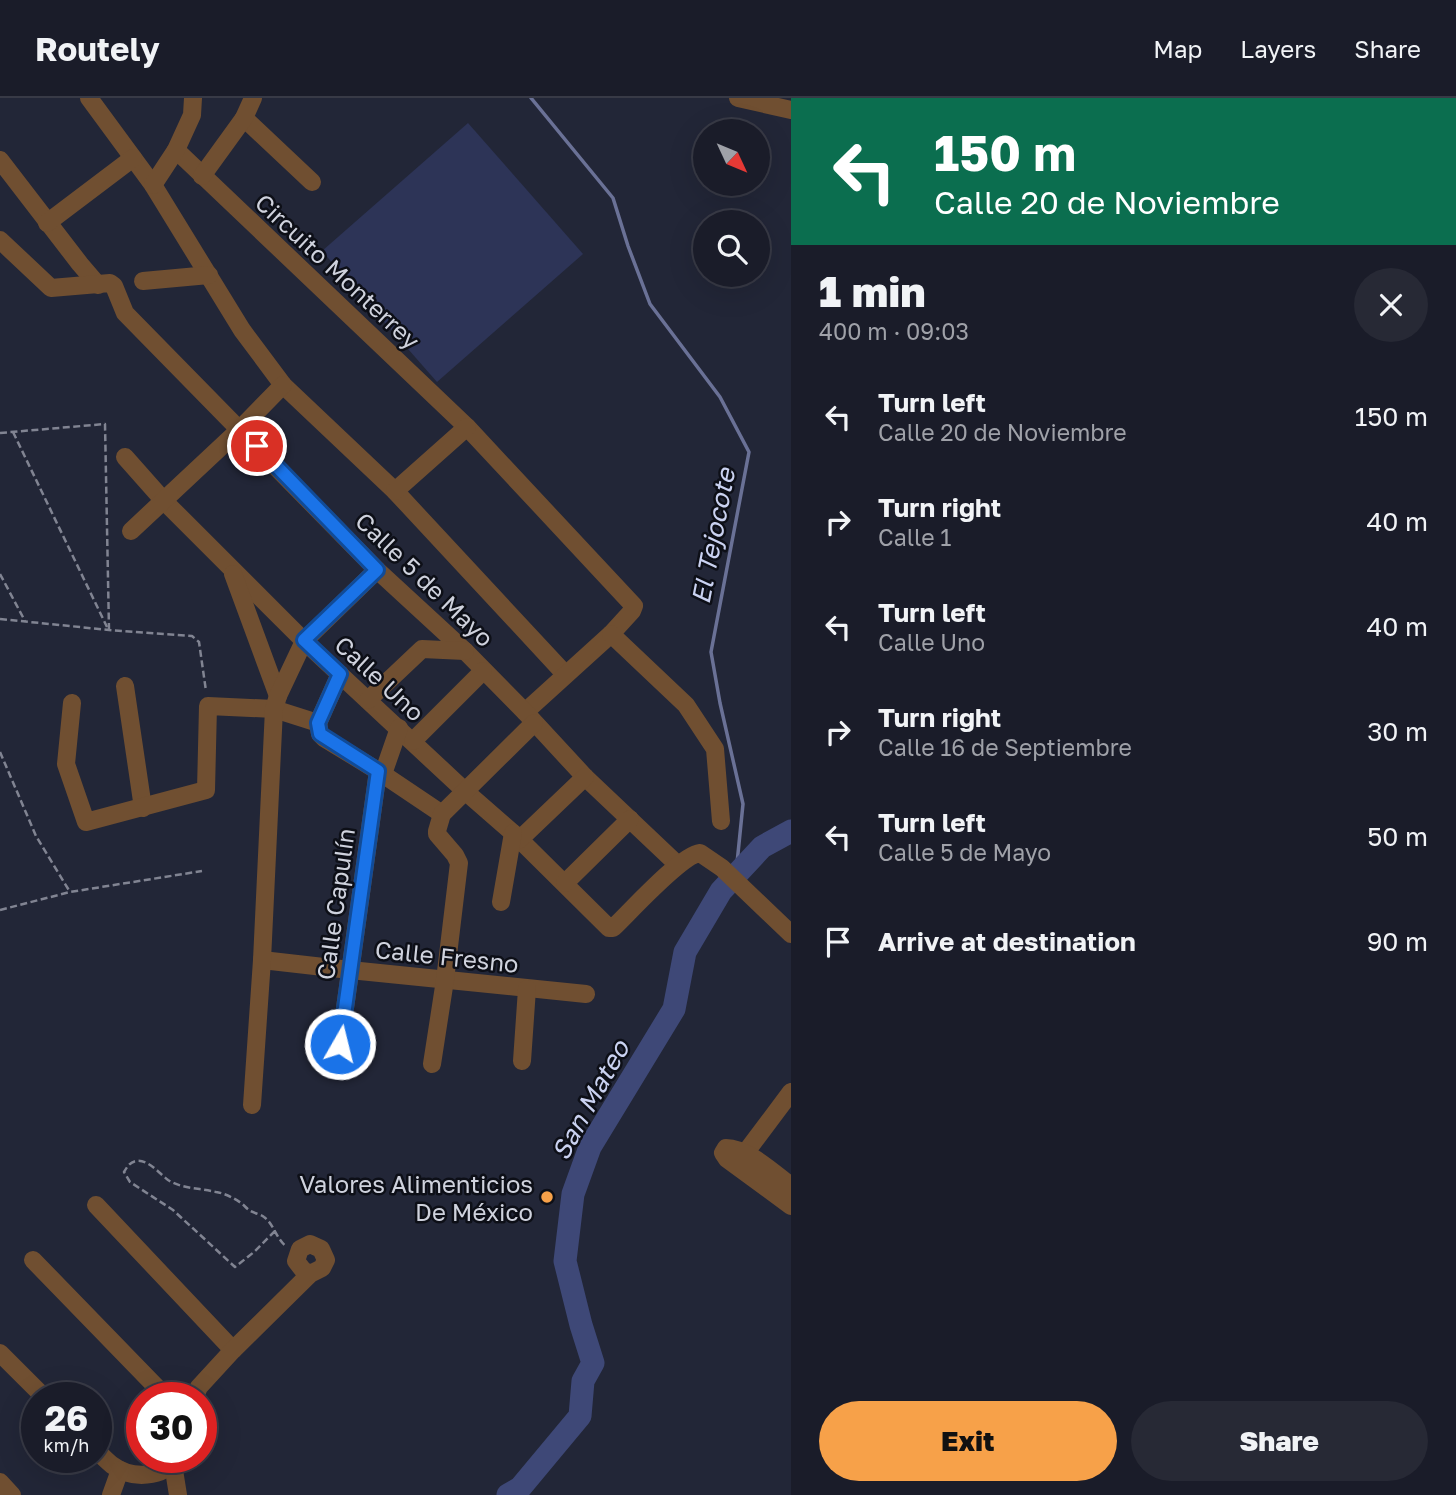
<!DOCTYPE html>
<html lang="en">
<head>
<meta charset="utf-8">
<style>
  :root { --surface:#1a1c29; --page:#272935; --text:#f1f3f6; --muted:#9fa1a8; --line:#383a46; --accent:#f7a149 }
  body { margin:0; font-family:"Golos Text",sans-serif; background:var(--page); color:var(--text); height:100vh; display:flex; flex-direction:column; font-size:26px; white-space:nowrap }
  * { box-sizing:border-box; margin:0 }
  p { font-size:23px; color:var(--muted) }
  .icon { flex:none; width:38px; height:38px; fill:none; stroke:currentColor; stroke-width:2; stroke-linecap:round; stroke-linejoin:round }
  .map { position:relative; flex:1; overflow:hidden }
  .details { display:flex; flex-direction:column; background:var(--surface); width:665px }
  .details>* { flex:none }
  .hud { background:#0b6e4f; color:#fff; overflow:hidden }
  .needle { width:46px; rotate:134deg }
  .controls { position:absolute; left:693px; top:21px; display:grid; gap:14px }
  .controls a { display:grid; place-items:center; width:77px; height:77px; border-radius:50%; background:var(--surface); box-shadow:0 7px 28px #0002,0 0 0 2px var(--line); font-size:35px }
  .speed { position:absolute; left:21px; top:1284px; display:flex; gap:14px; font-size:35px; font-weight:700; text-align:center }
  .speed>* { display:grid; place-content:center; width:91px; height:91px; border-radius:50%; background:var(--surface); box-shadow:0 7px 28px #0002,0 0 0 2px var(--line); line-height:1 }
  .speed small { font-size:18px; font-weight:400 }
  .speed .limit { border:10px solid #d22; background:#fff; color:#111 }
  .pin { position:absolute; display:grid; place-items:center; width:60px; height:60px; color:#fff; margin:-30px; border:4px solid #fff; border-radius:50%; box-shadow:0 2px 7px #0007 }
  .me { position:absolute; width:77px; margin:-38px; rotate:8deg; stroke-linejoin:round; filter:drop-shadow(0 0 5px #0008) }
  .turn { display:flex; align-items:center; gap:24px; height:147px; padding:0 28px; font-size:32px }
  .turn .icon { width:91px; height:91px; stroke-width:2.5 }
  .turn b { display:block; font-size:49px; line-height:60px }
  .round { display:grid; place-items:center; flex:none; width:74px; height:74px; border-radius:37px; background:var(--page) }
  .head { display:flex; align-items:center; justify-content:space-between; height:119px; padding:0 28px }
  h1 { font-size:42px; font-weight:800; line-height:52px }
  .primary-button { display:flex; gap:14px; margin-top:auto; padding:14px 28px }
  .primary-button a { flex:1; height:80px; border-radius:42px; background:var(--accent); color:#111; font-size:28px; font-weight:800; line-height:80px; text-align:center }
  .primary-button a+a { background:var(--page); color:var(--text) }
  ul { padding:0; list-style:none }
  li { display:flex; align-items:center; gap:21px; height:105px; padding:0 28px }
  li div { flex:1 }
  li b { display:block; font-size:26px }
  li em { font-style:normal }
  header { display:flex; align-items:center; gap:42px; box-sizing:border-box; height:98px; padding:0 35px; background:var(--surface); border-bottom:2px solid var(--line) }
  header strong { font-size:33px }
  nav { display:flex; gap:38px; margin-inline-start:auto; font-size:24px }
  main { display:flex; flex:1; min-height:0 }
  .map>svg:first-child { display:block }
  .green { fill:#2d3457 }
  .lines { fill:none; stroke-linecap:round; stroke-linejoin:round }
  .stream { stroke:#6a7196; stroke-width:3.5 }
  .river { stroke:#3e4877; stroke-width:23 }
  .path { stroke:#818492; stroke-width:2.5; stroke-dasharray:7 3.5; stroke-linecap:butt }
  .minor { stroke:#704f31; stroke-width:18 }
  .route-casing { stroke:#114b97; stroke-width:18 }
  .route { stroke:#1a73e8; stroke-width:12 }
  .poi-dot { fill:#f7a149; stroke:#0d0f17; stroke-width:2.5 }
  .labels { text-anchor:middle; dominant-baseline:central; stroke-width:5; stroke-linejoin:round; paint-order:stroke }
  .street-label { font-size:24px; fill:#cfd2dd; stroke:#0d0f17 }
  .poi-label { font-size:24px; fill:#cfd2dd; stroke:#0d0f17; text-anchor:end }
  .water-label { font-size:26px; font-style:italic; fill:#cad2f1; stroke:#0d0f17 }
</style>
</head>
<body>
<header>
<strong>Routely</strong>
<nav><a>Map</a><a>Layers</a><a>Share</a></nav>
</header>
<main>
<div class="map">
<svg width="791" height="1397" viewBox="0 0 791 1397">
  <rect width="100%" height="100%" fill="#222637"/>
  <polygon class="green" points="468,25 583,156 437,284 322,153"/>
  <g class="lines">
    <polyline class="stream" points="531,0 613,100 628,148 650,206 720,299 749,354 711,554 720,605 743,706 736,775"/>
    <polyline class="river" points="508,1397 520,1390 580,1318 583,1283 593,1265 581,1227 565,1163 573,1096 590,1049 674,911 685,854 721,793 762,749 791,733"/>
    <g class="path">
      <polyline points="13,334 107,529"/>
      <polyline points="0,335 105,326 109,532"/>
      <polyline points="0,476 25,523"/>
      <polyline points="0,521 109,532 192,538 199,544 206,593"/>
      <polyline points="0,654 36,738 70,794"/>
      <polyline points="0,812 70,794 202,773"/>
      <path d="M275 1133 254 1154 235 1169 173 1112 130 1084 124 1074C127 1069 130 1064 136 1063 148 1061 159 1075 168 1082 182 1091 200 1090 216 1094 224 1095 234 1100 241 1105 244 1107 246 1110 249 1112 253 1115 260 1116 264 1119 274 1126 276 1141 287 1149"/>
    </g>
    <g class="minor">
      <polyline points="89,0 153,87 242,232 283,287 395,393 565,576"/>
      <polyline points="738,0 791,12"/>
      <polyline points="244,20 312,84"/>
      <polyline points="176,52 467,329 634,508 632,513 611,536 525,614"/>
      <polyline points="0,62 80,166 98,187"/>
      <polyline points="202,78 244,20 253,0"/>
      <polyline points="153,87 176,52 192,17 193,0"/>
      <polyline points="47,125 133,60"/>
      <polyline points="0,142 51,190 110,185 114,188 125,215 377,472 465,553 525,614 585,679 678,767"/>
      <polyline points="143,183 209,177"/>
      <path d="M125 359 164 403 304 543 466 694 513 735 609 830H613C630 814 681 757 700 755L722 770 791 836"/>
      <polyline points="395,393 467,329"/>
      <polyline points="131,433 240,331 283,287"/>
      <polyline points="233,476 278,598"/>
      <polyline points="611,536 686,607 715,651 721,723"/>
      <polyline points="125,588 143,710"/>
      <polyline points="368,602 422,551 465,553"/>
      <polyline points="72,605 66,666 86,724 206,692 208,608 274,611 318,625"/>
      <polyline points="318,625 320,636 324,640 378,673 442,716"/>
      <polyline points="318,625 340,576"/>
      <polyline points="413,643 483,573"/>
      <polyline points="383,676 399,630"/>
      <polyline points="519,742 585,679"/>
      <polyline points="565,785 630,721"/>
      <polyline points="501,804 513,735"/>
      <polyline points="262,862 350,872 586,896"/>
      <polyline points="340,946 378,673"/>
      <polyline points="522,963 527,891"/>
      <polyline points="432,966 445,882 459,765 455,757 437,736 437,733 442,716 534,625"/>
      <polyline points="252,1007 262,862 274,611 278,598 304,543 377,472"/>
      <polyline points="740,1062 791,994"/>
      <path d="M791 1088C774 1075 747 1050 726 1050L723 1055 727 1061 791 1108"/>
      <polyline points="96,1107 233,1252"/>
      <polyline points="33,1162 167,1300"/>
      <polyline points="0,1255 45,1300"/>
      <polyline points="194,1300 199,1289 233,1252 310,1176 322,1170 326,1162 321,1151 310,1146 300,1151 296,1163 303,1172 310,1176"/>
      <path d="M96 1352C101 1357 107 1363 112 1367 132 1382 163 1380 177 1360"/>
      <polyline points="173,1366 178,1397"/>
      <polyline points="0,1384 12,1397"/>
      <polyline points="111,1397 120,1372"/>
    </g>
  </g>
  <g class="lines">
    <g class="route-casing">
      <polyline id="route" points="257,348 377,472 304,542 340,576 318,625 320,636 378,673 340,946"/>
    </g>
    <use href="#route" class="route"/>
  </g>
  <circle class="poi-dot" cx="547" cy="1099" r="7"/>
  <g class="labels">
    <g class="street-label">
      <text transform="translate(338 173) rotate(43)">Circuito Monterrey</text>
      <text transform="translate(425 481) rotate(44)">Calle 5 de Mayo</text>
      <text transform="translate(380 580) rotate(43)">Calle Uno</text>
      <text transform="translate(335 806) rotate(-82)">Calle Capulín</text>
      <text transform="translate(447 858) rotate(6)">Calle Fresno</text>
    </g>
    <g class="poi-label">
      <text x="533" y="1085">Valores Alimenticios<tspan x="533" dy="28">De México</tspan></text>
    </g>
    <g class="water-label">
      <text transform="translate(713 438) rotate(-79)">El Tejocote</text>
      <text transform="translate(590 1002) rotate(-61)">San Mateo</text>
    </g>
  </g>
</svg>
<div class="controls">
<a><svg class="needle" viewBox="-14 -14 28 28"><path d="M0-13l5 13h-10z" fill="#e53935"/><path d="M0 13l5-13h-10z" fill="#9fa1a8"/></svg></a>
<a><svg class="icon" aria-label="search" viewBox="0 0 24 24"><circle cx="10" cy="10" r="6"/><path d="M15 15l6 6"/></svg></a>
</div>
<div class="speed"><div>26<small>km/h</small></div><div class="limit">30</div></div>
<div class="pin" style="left:257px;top:348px;background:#d93025"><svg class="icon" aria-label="arrive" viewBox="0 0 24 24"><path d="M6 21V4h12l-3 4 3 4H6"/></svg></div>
<svg class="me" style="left:340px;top:946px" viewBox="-20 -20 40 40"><circle r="17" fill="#1a73e8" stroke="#fff" stroke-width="3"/><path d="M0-11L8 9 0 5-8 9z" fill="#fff"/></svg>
</div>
<section class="details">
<div class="hud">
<div class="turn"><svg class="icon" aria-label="left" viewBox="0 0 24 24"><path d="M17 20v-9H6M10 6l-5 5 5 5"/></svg><div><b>150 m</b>Calle 20 de Noviembre</div></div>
</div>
<div class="head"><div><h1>1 min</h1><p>400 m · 09:03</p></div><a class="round"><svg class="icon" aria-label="close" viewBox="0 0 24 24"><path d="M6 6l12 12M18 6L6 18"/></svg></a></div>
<ul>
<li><svg class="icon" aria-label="left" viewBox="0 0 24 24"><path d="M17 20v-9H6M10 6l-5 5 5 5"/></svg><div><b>Turn left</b><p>Calle 20 de Noviembre</p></div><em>150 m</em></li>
<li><svg class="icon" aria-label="right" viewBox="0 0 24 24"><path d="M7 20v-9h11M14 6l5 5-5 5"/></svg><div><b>Turn right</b><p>Calle 1</p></div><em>40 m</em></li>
<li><svg class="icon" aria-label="left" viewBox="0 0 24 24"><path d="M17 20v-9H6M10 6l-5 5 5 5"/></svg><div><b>Turn left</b><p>Calle Uno</p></div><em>40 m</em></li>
<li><svg class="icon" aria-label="right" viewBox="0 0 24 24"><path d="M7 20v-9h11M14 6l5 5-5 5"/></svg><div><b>Turn right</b><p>Calle 16 de Septiembre</p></div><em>30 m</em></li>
<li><svg class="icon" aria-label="left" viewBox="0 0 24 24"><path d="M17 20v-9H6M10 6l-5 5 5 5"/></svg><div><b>Turn left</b><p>Calle 5 de Mayo</p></div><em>50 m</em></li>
<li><svg class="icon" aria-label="arrive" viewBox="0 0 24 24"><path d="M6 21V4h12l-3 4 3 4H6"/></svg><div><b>Arrive at destination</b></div><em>90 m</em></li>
</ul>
<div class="primary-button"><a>Exit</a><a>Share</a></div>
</section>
</main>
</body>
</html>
